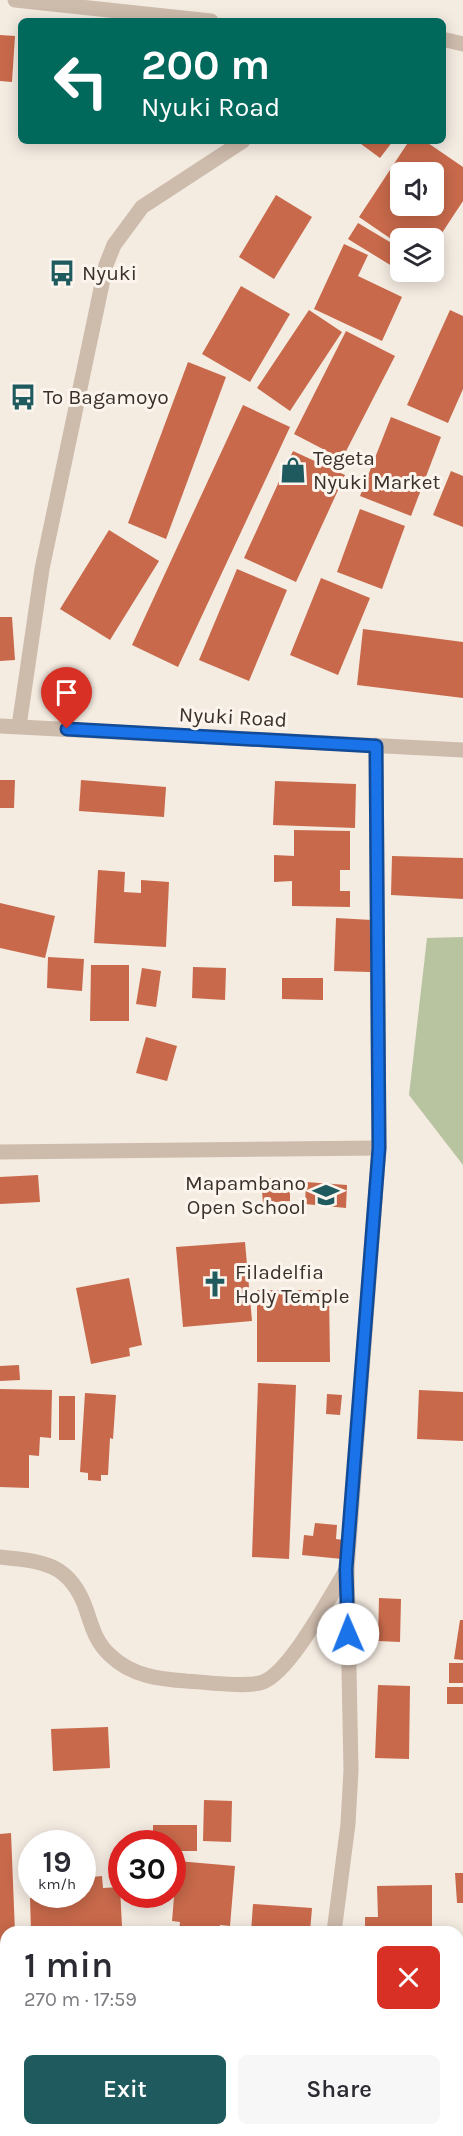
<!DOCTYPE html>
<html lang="en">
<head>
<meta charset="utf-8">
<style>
  :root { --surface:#fff; --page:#f7f7f7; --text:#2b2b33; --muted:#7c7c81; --accent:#1f5a5e }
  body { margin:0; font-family:Karla,sans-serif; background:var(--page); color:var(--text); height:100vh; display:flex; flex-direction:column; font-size:22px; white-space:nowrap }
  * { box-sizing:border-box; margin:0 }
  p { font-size:20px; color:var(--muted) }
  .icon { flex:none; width:33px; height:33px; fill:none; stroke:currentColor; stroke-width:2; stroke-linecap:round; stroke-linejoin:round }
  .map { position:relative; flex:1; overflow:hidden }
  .details { position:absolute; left:0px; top:1926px; width:464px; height:210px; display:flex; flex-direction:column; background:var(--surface); border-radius:18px 18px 0 0; box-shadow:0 3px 15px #0003 }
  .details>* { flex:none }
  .top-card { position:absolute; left:18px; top:18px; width:428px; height:126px; border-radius:9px; box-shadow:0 3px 15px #0003; background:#00695c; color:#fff; overflow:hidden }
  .fabs { position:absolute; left:390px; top:162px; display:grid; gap:12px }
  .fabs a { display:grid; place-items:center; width:54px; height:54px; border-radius:9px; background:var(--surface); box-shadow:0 3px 15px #0003; font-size:30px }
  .speed { position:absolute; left:18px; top:1830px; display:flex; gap:12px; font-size:30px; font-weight:700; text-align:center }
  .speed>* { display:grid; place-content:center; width:78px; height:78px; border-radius:50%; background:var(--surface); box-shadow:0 3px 15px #0003; line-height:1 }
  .speed small { font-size:15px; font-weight:400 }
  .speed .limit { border:9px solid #d22; background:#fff; color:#111 }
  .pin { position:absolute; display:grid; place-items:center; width:51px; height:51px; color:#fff; margin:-62px -26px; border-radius:50% 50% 50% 0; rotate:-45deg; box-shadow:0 0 6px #0007 }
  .pin .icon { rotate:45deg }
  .me { position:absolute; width:66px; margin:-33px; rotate:359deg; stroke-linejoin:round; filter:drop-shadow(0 0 4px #0008) }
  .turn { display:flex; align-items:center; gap:21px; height:126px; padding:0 24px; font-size:27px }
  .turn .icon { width:78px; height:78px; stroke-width:2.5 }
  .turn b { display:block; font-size:42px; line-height:51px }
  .round { display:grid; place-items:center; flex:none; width:63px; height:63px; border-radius:9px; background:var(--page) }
  .summary { display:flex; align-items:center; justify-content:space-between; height:102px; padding:0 24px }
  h1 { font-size:36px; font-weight:600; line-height:45px }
  .action { display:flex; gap:12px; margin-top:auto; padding:12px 24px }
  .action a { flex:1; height:69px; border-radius:9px; background:var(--accent); color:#fff; font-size:24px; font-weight:600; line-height:69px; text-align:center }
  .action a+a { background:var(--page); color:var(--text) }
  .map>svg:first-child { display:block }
  .green { fill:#b8c4a0 }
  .building { fill:#c8694b; fill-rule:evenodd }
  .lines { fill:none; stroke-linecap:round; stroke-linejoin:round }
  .service { stroke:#cdbbac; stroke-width:15 }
  .minor { stroke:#cdbbac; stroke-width:15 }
  .route-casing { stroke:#114b97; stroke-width:15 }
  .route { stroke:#1a73e8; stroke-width:10 }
  .labels { text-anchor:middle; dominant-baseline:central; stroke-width:6; stroke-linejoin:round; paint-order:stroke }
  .poi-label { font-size:21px; fill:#3b302b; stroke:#fbf5ee; text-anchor:start }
  .street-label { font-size:21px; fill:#3b302b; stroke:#fbf5ee }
</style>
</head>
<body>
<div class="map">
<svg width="463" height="2136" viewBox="0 0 463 2136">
  <rect width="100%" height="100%" fill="#f4ebe1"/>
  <polygon class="green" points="463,937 463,1165 409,1095 427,938"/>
  <g class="building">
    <polygon points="0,35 15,36 12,82 0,81"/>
    <polygon points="357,141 393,141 380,158"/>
    <path d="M409 141H425L463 167V201L434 245V238H400V245L359 217ZM400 172H434V206H400Z"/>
    <polygon points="276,195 312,217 274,279 239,257"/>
    <polygon points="358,223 400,248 400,271 348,239"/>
    <polygon points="344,244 368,255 358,276 402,297 382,341 314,309"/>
    <polygon points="241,286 290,314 250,382 202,354"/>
    <polygon points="309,310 342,332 290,411 257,388"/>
    <polygon points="450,310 463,316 463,389 448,423 407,405"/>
    <polygon points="346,331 395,356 342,459 294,434"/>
    <polygon points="188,362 226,377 166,539 128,523"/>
    <polygon points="243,405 290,427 178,667 132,645"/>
    <polygon points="391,417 441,437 411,516 360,496"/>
    <polygon points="293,451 345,475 296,582 244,558"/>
    <polygon points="451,471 463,476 463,527 433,515"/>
    <polygon points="360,509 405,526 382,589 337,572"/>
    <polygon points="109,530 159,561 110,640 60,609"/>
    <polygon points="237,569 287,590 249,681 199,660"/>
    <polygon points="321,578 370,598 338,675 290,655"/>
    <polygon points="0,617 12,617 15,660 0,661"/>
    <polygon points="363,629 463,642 463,698 357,685"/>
    <polygon points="0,780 15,780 14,808 0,808"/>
    <polygon points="81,780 166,787 164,817 79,811"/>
    <polygon points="275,781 356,784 355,828 273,825"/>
    <polygon points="294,830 350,831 350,870 340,870 340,891 350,891 350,907 292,906 292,881 274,882 274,855 294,856"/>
    <polygon points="392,856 463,858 463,899 391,895"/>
    <polygon points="98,870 125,872 124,892 141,893 141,880 169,882 166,947 94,943"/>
    <polygon points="0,903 55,916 45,958 0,948"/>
    <polygon points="336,918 372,920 370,972 334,971"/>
    <polygon points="48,957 84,959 82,991 47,988"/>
    <polygon points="91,965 129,965 129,1021 90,1021"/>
    <polygon points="193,967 226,968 225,1000 192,998"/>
    <polygon points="142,968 161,971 156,1007 136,1004"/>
    <polygon points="282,978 323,978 323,1000 282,999"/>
    <polygon points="146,1037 177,1046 167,1081 136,1073"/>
    <polygon points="38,1175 40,1202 0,1204 0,1177"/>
    <polygon points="290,1178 290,1201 263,1203 261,1179"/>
    <polygon points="306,1182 347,1185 346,1208 305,1204"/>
    <polygon points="245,1242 252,1321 183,1327 176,1247"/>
    <polygon points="129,1278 142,1345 129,1348 130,1356 91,1364 76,1288"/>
    <polygon points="257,1290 329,1290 330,1362 257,1362"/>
    <polygon points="19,1365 20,1380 0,1381 0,1366"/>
    <polygon points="258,1383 296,1385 289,1559 252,1557"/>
    <polygon points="0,1389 52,1390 51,1438 40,1437 39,1456 29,1455 29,1488 0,1487"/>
    <polygon points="419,1390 463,1392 463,1441 417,1439"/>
    <polygon points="85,1393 116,1395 113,1439 110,1438 108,1475 101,1475 101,1481 88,1480 88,1473 80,1472"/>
    <polygon points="327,1394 342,1395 340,1415 326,1414"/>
    <rect x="59" y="1396" width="16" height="44"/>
    <polygon points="315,1523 337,1525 336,1539 344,1540 342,1559 302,1555 304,1535 313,1536"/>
    <polygon points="379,1598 401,1599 400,1642 378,1641"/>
    <polygon points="460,1620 463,1620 463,1660 454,1659"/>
    <rect x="449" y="1663" width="14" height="20"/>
    <polygon points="378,1685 410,1686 409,1759 375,1758"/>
    <rect x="447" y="1687" width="16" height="17"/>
    <polygon points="108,1727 110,1768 53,1771 51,1729"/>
    <polygon points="204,1800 232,1801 231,1842 203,1841"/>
    <polygon points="153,1825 197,1825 197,1851 172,1851 172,1844 153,1844"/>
    <polygon points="11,1833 15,1932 6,1932 6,1994 0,1994 0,1834"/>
    <polygon points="177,1861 235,1866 230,1926 220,1925 219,1932 179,1932 180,1922 172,1921"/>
    <polygon points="455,1873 463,1873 463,1903 457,1903"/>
    <polygon points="102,1876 103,1888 120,1887 122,1926 101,1927 101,1932 31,1932 30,1898 47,1897 47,1894 82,1894 82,1878"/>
    <polygon points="432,1885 432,1932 365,1932 365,1917 378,1917 377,1886"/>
    <polygon points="253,1904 312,1908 310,1932 251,1932"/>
  </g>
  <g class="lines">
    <polyline class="service" points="19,726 42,569 106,265 114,245 142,207 243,141"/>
    <g class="minor">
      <polyline points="15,0 211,21"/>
      <polyline points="442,39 463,44"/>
      <polyline points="0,726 463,750"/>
      <polyline points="0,1152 379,1148"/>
      <path d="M0 1557C42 1561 70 1563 86 1609 92 1627 96 1643 111 1656 132 1676 159 1679 186 1681 206 1682 247 1688 263 1682 291 1671 330 1596 347 1569"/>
      <polyline points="334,1932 348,1824 351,1770 347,1569 379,1148 376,745"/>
      <polyline points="458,2066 463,2066"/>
      <polyline points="296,2136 299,2130"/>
    </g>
  </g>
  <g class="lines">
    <g class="route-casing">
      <polyline id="route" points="67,729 376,746 379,1148 346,1569 348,1634"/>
    </g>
    <use href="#route" class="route"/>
  </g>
  <defs>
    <g id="bus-bare" transform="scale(2.07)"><path d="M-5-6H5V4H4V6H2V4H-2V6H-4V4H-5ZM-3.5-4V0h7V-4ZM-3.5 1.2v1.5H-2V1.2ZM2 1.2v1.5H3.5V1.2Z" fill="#1f5a5e" stroke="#fbf5ee" stroke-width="2.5" paint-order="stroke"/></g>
    <g id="shop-bare" transform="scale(2.07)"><path d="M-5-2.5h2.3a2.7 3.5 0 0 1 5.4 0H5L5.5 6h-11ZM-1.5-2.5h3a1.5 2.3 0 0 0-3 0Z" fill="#1f5a5e" stroke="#fbf5ee" stroke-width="2.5" paint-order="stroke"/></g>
    <g id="school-bare" transform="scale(2.07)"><path d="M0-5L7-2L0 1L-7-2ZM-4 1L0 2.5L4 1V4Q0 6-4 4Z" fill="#1f5a5e" stroke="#fbf5ee" stroke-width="2.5" paint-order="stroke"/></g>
    <g id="church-bare" transform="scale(2.07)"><path d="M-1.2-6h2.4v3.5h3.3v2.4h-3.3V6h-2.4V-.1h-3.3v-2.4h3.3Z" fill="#1f5a5e" stroke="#fbf5ee" stroke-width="2.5" paint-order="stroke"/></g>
  </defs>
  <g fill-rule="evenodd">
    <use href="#bus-bare" x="62" y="273"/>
    <use href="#bus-bare" x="23" y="397"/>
    <use href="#shop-bare" x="293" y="470"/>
    <use href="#school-bare" x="326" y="1195"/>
    <use href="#church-bare" x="215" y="1284"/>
  </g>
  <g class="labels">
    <g class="poi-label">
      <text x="82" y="273">Nyuki</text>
      <text x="43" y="397">To Bagamoyo</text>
      <text x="313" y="458">Tegeta<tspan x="313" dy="24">Nyuki Market</tspan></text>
      <text x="306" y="1183" text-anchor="end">Mapambano<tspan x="306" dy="24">Open School</tspan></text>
      <text x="235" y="1272">Filadelfia<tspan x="235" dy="24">Holy Temple</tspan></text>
    </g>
    <g class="street-label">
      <text transform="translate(233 717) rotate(3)">Nyuki Road</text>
    </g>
  </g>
</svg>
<div class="fabs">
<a><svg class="icon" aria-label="sound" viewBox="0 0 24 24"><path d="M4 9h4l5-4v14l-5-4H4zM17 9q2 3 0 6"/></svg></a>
<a><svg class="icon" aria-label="layers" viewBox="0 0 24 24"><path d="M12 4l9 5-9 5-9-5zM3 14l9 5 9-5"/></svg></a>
</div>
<div class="speed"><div>19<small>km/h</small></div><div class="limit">30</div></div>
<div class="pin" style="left:67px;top:729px;background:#d93025"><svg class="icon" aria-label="arrive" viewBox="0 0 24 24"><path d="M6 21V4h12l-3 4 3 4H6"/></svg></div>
<svg class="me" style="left:348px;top:1634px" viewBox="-20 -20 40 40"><circle r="19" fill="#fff"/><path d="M0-13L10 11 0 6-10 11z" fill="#1a73e8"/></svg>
<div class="top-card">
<div class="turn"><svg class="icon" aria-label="left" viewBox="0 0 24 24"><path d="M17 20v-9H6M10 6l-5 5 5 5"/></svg><div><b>200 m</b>Nyuki Road</div></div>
</div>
<section class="details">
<div class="summary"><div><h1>1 min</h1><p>270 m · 17:59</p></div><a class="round" style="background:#d93025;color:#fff"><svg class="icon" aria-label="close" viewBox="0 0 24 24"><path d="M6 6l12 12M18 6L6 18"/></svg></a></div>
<div class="action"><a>Exit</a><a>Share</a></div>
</section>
</div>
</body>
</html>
